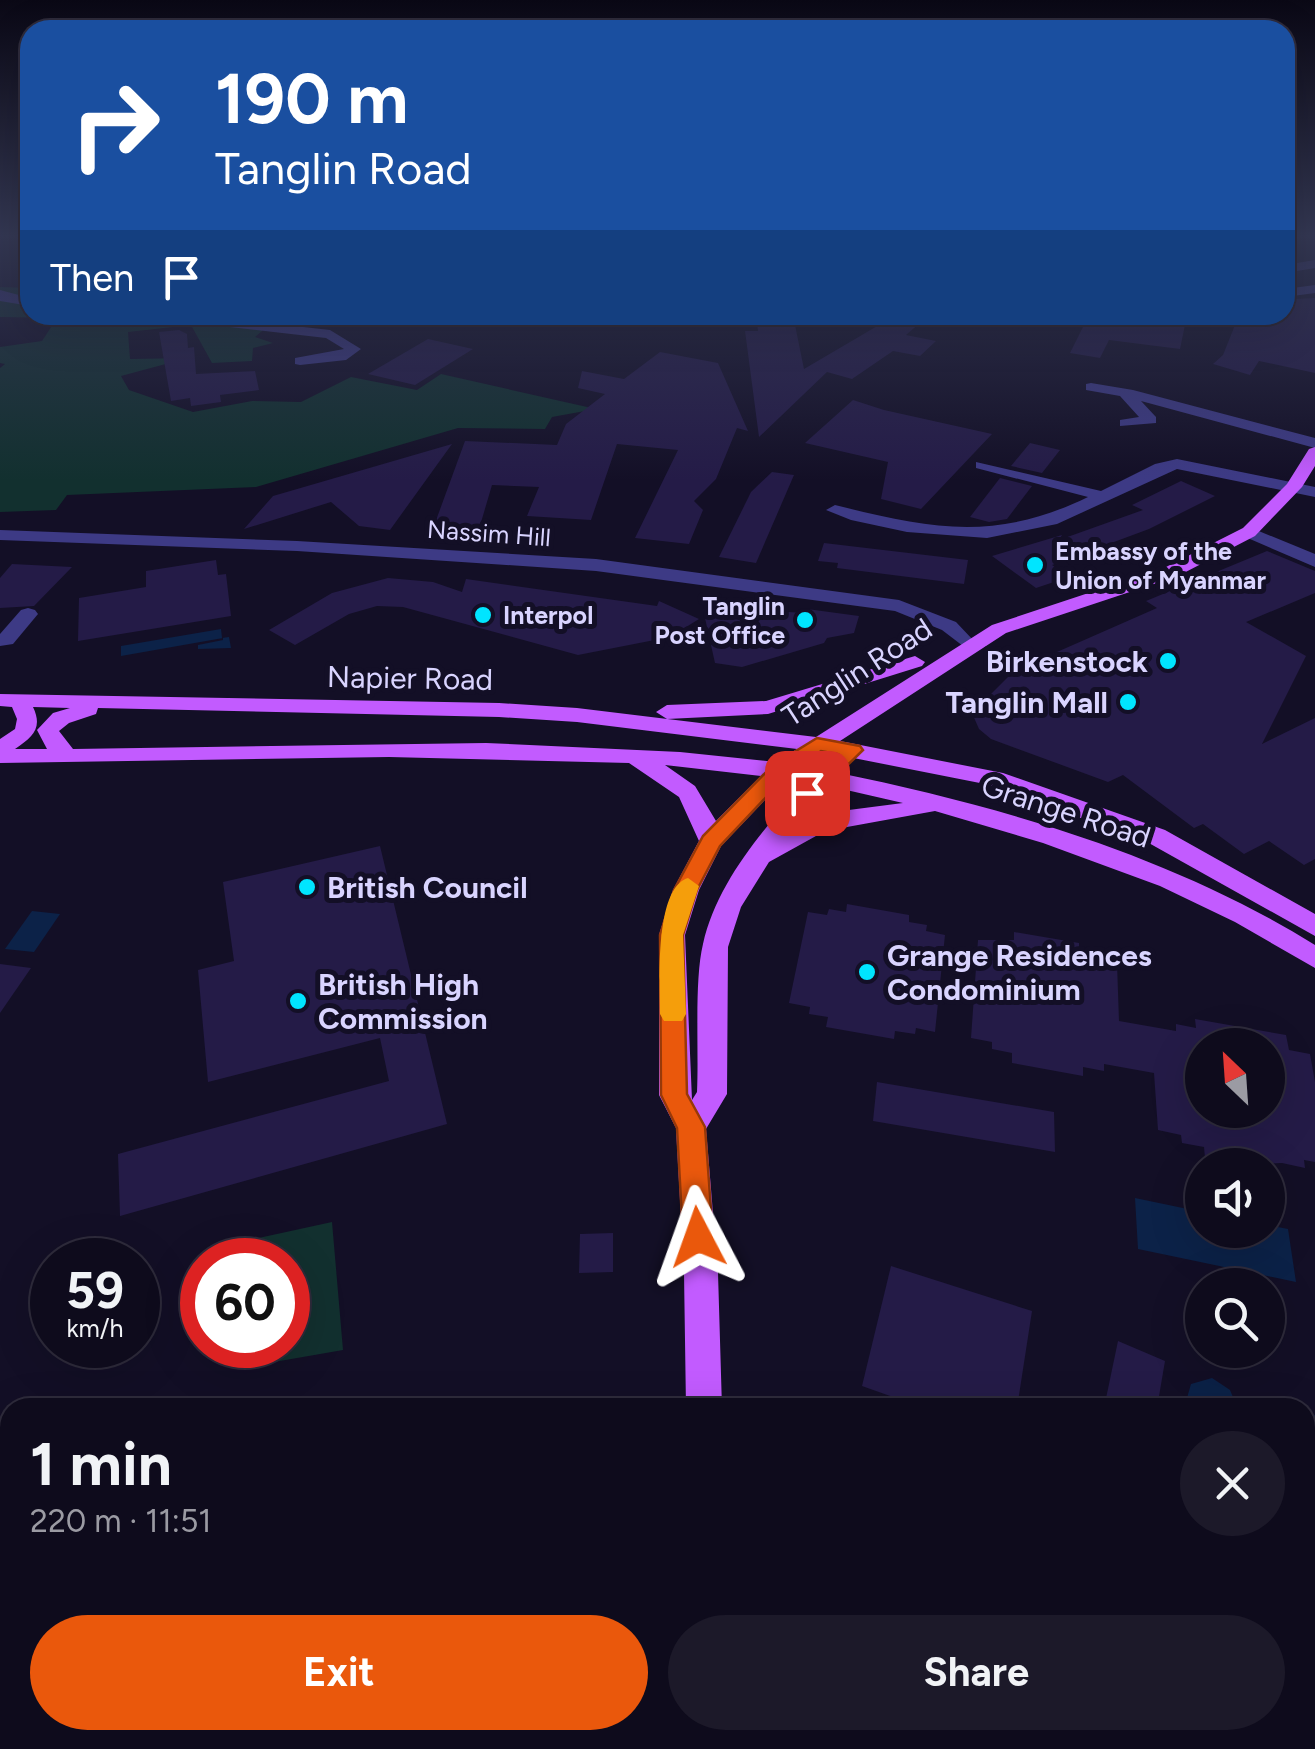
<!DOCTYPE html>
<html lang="en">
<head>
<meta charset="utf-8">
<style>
  :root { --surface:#0e0b1c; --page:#1c1929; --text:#f1f3f6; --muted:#9b9ba3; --line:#2e2b3b; --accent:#ea580c }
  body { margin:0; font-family:Figtree,sans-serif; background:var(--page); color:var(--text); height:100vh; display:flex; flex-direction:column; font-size:38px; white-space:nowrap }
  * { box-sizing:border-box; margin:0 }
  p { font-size:32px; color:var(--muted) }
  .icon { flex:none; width:55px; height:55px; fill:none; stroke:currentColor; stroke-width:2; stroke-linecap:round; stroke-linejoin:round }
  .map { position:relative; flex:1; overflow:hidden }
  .panel { position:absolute; left:0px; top:1398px; width:1315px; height:352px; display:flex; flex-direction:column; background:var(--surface); border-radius:30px 30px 0 0; box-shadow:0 10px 40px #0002,0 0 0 2px var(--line) }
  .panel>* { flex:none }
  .guide { position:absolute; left:20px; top:20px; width:1275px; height:305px; border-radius:30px; box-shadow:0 10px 40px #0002,0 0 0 2px var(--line); background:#1a4fa0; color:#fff; overflow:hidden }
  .needle { width:65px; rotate:335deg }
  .tools { position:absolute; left:1185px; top:1028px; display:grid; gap:20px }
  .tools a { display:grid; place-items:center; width:100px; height:100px; border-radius:50%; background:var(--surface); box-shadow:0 10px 40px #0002,0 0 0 2px var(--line); font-size:50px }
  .speed { position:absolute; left:30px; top:1238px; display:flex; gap:20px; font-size:50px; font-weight:700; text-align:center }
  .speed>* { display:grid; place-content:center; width:130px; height:130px; border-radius:50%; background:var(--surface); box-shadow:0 10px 40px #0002,0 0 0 2px var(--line); line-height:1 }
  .speed small { font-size:25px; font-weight:400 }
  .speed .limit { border:15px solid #d22; background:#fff; color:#111 }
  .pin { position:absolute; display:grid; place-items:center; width:85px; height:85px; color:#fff; margin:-42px; border-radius:20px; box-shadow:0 5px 15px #0006 }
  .me { position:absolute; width:110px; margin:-55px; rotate:356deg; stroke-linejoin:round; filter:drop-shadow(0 0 8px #0008) }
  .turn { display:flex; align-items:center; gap:35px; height:210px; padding:0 30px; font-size:45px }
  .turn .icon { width:130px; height:130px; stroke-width:2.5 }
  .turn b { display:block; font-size:70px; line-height:85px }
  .then { display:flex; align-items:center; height:95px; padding:0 30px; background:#0003; gap:20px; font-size:38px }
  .round { display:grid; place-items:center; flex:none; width:105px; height:105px; border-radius:52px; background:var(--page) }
  .headline { display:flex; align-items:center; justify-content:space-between; height:170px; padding:0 30px }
  h1 { font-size:60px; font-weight:700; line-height:75px }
  .button { display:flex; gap:20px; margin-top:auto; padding:20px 30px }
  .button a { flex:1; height:115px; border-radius:60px; background:var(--accent); color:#fff; font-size:40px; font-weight:700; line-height:115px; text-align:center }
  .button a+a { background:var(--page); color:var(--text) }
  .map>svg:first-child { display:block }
  .green { fill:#12302f }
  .water { fill:#0c2248 }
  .building { fill:#241b47; fill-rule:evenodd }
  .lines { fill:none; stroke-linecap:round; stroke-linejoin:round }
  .minor { fill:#3d3a85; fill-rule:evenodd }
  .primary { fill:#c25bff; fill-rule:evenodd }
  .route { fill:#ea580c; stroke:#983908; stroke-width:2.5 }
  .slow { fill:#f59e0b }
  .poi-dot { fill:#00e5ff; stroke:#130f26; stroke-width:4 }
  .labels { text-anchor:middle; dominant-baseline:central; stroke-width:10; stroke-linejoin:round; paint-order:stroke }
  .far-street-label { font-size:25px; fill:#d9d4ff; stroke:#130f26 }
  .far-poi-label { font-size:25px; font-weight:bold; fill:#d9d4ff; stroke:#130f26; text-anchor:start }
  .poi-label { font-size:30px; font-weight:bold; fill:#d9d4ff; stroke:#130f26; text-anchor:start }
  .street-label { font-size:30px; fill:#d9d4ff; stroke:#130f26 }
</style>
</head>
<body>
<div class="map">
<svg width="1315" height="1749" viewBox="0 0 1315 1749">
  <rect width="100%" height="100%" fill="#130f26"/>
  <g class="green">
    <polygon points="0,287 30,288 30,315 281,315 255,337 273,343 253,348 252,361 212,363 191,325 128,332 130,359 188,358 121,376 129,390 193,412 252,401 301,402 351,377 417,390 441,374 596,409 552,417 545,429 458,428 256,487 67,495 56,510 0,512 0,368 5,364 0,363 0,347 42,341 57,318 0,317"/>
    <polygon points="332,1222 343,1350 240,1368 240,1345 288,1345 288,1260 236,1260 236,1243"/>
  </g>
  <g class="water">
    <polygon points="221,629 222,638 229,637 231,648 198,649 198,645 223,640 223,638 121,656 121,646"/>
    <polygon points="32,911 60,914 34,952 5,949"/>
    <polygon points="1135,1198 1202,1212 1202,1230 1268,1230 1268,1225 1288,1229 1296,1282 1138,1249"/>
    <polygon points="1212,1378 1230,1390 1237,1407 1191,1407 1187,1398 1191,1384"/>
    <polygon points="1305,1412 1315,1415 1315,1524 1305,1521"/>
  </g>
  <g class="building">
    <polygon points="1315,298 1315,373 1259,361 1250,375 1213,364 1223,355 1239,315 1285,315 1295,299"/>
    <polygon points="756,315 793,315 804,369 896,315 929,315 906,335 936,341 920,356 893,351 852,379 827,372 759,437 745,331 758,331"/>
    <polygon points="1089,315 1187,315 1180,349 1109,340 1100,358 1070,353"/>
    <polygon points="179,330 187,334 188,348 194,347 196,374 255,371 259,390 220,395 221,402 191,406 190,398 171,401 159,332"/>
    <polygon points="428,339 473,349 415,385 368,374"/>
    <polygon points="660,352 718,363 748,431 737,428 716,479 694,501 703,510 689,544 635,538 678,450 617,444 591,520 527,516 539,487 492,485 477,536 431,534 465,441 557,445 566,424 605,394 578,388 582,371 624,379"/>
    <polygon points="853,400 884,410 992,434 921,509 881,499 888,462 805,443"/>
    <polygon points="1030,443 1060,450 1042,473 1011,466"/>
    <polygon points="452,444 390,530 359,526 331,502 244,529 273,496"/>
    <polygon points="772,472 794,475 756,563 719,557 751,492"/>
    <polygon points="1000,478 1032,486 1007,519 989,522 970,517"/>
    <polygon points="1181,481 1215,496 1149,529 1052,565 1069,577 1036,588 992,556 1062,535 1059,540 1143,510 1132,505"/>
    <polygon points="824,543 968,560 964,584 837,568 838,563 818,561"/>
    <polygon points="1267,551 1315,571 1315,593 1246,622 1306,656 1262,744 1315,718 1315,859 1304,865 1269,841 1244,854 1203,824 1194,828 1123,775 1108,782 991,739 979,729 972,713 1014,671 1157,608 1146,601"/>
    <polygon points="216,560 218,575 226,574 231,616 78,641 79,598 146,587 146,571"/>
    <polygon points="12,564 72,567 34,606 0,608 0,578"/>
    <polygon points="388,578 433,582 462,592 466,579 657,606 659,601 699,619 670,637 578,655 403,607 377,606 349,614 295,645 269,630 332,593"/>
    <polygon points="703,609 757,616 760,610 804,613 807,609 859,616 854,633 827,638 824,643 742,667 715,663"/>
    <polygon points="380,846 447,1124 120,1216 118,1154 389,1081 380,1038 208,1082 198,970 234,961 223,882"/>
    <polygon points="847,904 909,915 909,922 927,925 926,931 945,935 935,1032 916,1028 915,1034 895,1031 894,1039 826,1027 828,1017 809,1014 810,1007 789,1003 808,912 827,915 829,909 846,912"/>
    <path d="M1014 932 1079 943V951L1117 963 1119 1021 1176 1031V1024L1196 1028 1195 1019 1286 1035 1289 1050 1310 1054 1315 1082V1162L1304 1160 1305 1168 1282 1163 1238 1165 1205 1158 1204 1147 1182 1143 1181 1135 1158 1130 1154 1073 1104 1064V1071L1083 1067V1076L1012 1063V1053L992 1049V1042L971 1038 978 940H1014ZM1202 1045H1268V1110H1202Z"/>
    <polygon points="0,964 31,968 0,1013"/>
    <polygon points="877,1082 1054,1112 1055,1152 873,1121"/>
    <polygon points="613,1233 613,1272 579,1273 580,1234"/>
    <polygon points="891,1266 1032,1311 1017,1408 924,1408 862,1386"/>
    <polygon points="1118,1341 1165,1361 1157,1408 1104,1408"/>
  </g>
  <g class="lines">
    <g class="minor">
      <polygon points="1315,260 1315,268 1285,273 1285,265"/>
      <polygon points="1315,285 1315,293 1285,297 1285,289"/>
      <polygon points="0,290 30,298 30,306 0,301"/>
      <polygon points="154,315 196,315 330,330 361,349 346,360 300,365 295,364 295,358 344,349 326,338 161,319"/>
      <polygon points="1091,383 1133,390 1315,438 1315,448 1141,401 1156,417 1156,423 1120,426 1120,420 1139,417 1120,396 1086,390 1086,384"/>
      <path d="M1177 459 1315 487V497L1177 469 1057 524 987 538 907 532 851 520 826 510 835 505C931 529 995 542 1088 497L976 468V462L1101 491 1155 464Z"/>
      <polygon points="1249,527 1315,554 1315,567 1243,536 1240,532"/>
      <polygon points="0,530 297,541 596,559 899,600 956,622 973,640 963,646 942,630 895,611 596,571 297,551 0,540"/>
      <polygon points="28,608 35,610 38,614 13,644 0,646 0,634 21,610"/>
    </g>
    <g class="primary">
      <path d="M1315 447V466L1302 487 1255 536 1178 576 1006 633 840 741 1003 773 1165 830 1315 914V936L1147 842 990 785 823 752 802 766 818 769 830 763 838 765 839 773C1004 807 1172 856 1315 945V968L1235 922 1160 886 1043 843 935 811 825 831 769 862 741 907 728 947 727 1094 706 1129 718 1273 722 1408H686L684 1273 676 1128 659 1095V935L673 890 699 841 679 797 629 763 389 757 0 763V739L15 729 17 719 12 707 0 706V694L499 703 577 708 816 737 992 625 1164 568 1243 528 1287 484 1309 449ZM33 707 70 708 53 713 37 730 47 749H15C33 737 43 728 33 707ZM98 708 499 717 577 722 797 749 776 762 680 752 486 743 73 749 59 731 69 723 96 714ZM665 765 761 776 716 821 695 786ZM785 779 806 782C764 828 717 882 703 944 694 981 699 1051 697 1092L692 1100 685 935 699 890 721 846ZM829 786 903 803 841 811 795 824Z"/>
      <polygon points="915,656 925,662 922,666 768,714 667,719 656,712 667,705 766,701"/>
      <polygon points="596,1740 640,1740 636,1749 592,1749"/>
    </g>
  </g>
  <linearGradient id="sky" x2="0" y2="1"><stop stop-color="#0a0815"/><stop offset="0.49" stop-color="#333752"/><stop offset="1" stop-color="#333752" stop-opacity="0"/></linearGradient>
  <rect width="1315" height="481" fill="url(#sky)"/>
  <polygon class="route" points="817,738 860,746 863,750 814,798 799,798 796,793 837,754 821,751 787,775 720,846 697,890 683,935 687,1094 705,1127 713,1237 709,1246 698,1250 688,1246 683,1237 677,1128 661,1095 660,935 674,890 703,836 773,765"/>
  <path class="slow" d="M688 878 699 886 683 935 686 1014 682 1021H664L660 1014C660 985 654 888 688 878Z"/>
  <g class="poi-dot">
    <circle cx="1035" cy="565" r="10"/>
    <circle cx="483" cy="615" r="10"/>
    <circle cx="805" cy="620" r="10"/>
    <circle cx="1168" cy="661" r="10"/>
    <circle cx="1128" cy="702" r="10"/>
    <circle cx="307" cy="887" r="10"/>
    <circle cx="867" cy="972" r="10"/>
    <circle cx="298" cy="1001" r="10"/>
  </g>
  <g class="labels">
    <g class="far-street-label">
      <text transform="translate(489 533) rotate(4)">Nassim Hill</text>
    </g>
    <g class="far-poi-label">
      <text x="1055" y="551">Embassy of the<tspan x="1055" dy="29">Union of Myanmar</tspan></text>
      <text x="785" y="606" text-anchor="end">Tanglin<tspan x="785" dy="29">Post Office</tspan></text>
      <text x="503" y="615">Interpol</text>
    </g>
    <g class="poi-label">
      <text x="1148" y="661" text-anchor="end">Birkenstock</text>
      <text x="1108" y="702" text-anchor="end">Tanglin Mall</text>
      <text x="327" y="887">British Council</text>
      <text x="887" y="955">Grange Residences<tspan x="887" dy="34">Condominium</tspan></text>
      <text x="318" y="984">British High<tspan x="318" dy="34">Commission</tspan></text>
    </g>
    <g class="street-label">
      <text transform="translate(857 672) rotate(-33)">Tanglin Road</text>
      <text transform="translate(410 678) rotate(1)">Napier Road</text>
      <text transform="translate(1066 811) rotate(18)">Grange Road</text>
    </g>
  </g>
</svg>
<div class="tools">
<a><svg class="needle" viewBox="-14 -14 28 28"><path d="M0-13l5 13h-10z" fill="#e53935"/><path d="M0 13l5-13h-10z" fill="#9b9ba3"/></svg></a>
<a><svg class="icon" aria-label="sound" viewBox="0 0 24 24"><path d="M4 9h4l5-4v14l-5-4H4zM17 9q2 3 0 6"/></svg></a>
<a><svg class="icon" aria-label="search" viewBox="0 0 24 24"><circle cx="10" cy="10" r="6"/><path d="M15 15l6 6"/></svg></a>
</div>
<div class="speed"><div>59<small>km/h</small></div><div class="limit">60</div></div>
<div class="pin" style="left:807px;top:793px;background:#d93025"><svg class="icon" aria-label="arrive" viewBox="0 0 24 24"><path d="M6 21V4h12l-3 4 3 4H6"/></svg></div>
<svg class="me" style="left:698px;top:1237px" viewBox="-20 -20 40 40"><path d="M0-17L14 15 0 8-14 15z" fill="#ea580c" stroke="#fff" stroke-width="4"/></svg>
<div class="guide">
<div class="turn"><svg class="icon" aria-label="right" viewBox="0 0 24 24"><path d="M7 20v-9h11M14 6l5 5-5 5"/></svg><div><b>190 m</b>Tanglin Road</div></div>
<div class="then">Then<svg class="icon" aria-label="arrive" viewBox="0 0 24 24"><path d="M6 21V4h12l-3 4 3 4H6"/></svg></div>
</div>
<section class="panel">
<div class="headline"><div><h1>1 min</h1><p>220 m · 11:51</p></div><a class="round"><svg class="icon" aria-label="close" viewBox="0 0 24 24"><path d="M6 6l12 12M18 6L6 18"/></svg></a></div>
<div class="button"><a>Exit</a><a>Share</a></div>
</section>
</div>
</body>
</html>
